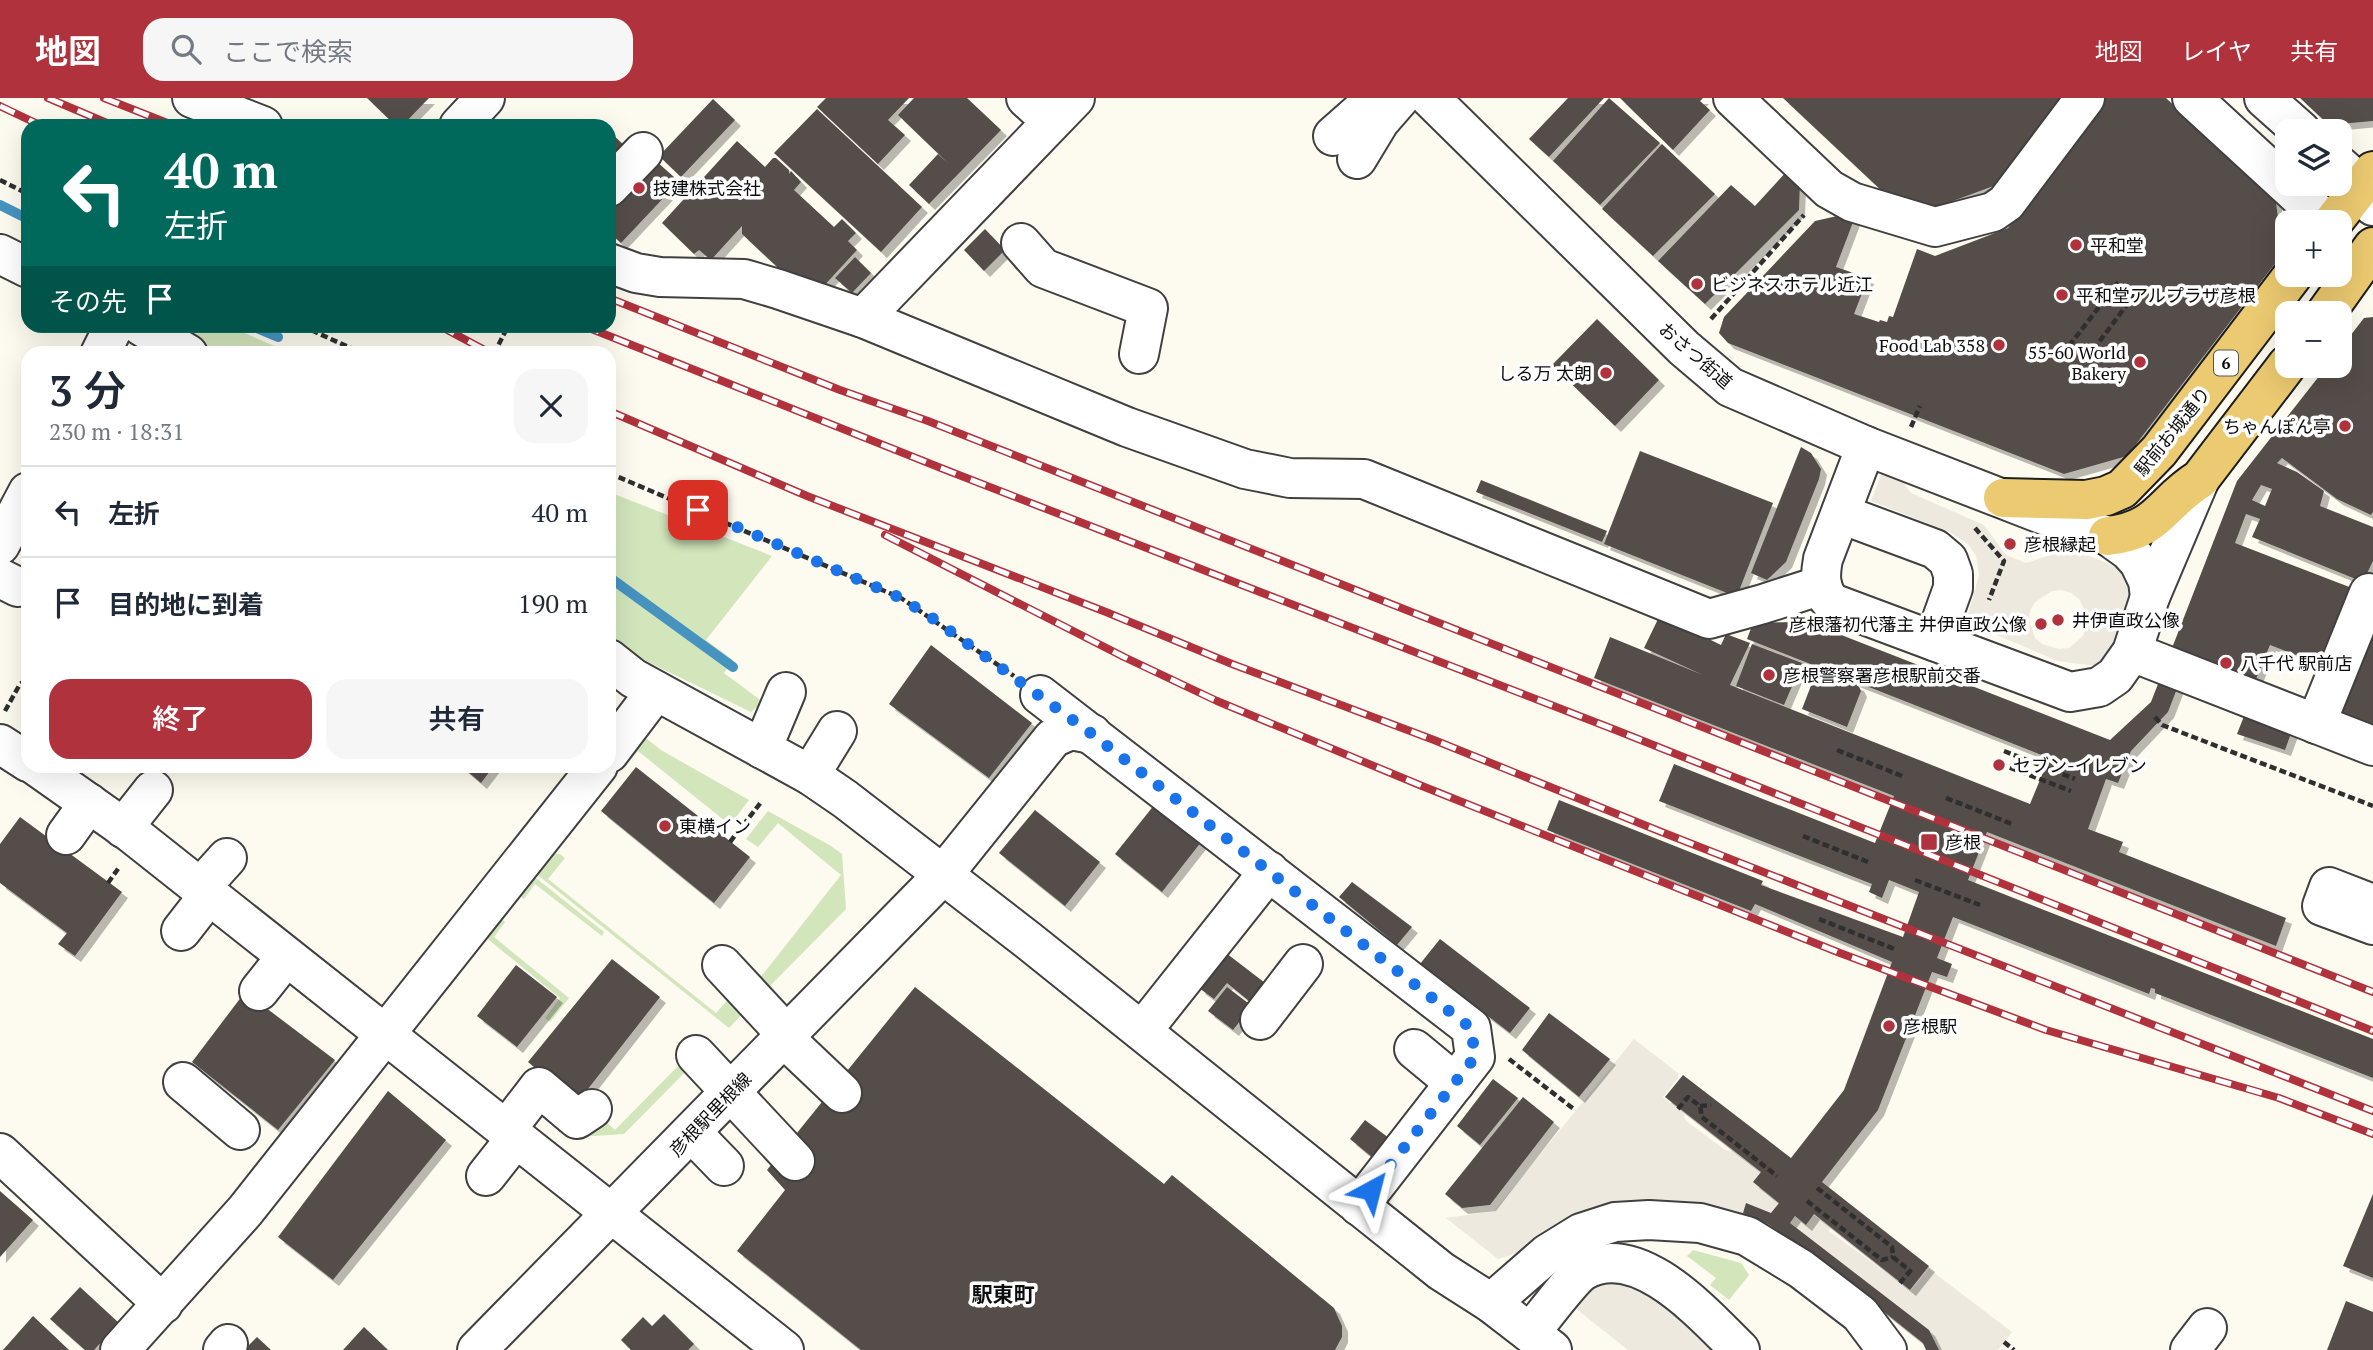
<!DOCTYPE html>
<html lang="ja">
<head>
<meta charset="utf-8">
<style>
  :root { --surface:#fff; --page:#f6f6f7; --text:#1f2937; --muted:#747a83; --line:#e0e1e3; --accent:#b0323c }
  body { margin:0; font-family:"PT Serif","Noto Sans JP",serif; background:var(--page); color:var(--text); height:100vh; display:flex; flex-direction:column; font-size:26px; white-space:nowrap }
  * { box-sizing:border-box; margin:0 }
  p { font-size:23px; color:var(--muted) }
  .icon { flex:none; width:38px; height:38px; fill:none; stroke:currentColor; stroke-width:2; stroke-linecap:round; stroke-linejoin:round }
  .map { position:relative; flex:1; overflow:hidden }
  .details { position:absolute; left:21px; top:248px; width:595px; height:427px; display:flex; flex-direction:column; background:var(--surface); border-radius:21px; box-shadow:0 7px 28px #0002 }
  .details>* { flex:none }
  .banner { position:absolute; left:21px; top:21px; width:595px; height:214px; border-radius:21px; box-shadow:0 7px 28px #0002; background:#00695c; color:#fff; overflow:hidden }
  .fabs { position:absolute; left:2275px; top:21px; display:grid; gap:14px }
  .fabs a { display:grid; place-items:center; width:77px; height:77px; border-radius:14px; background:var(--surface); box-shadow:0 7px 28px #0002; font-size:35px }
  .pin { position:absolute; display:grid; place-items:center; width:60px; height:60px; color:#fff; margin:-30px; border-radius:14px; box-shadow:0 4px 10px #0006 }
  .me { position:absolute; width:77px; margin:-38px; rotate:38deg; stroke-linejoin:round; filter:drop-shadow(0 0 5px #0008) }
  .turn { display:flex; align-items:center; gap:24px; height:147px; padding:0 28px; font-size:32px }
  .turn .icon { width:91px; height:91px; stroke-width:2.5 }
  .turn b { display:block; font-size:49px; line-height:60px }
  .then { display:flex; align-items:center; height:66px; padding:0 28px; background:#0003; gap:14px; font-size:26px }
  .round { display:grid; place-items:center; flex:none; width:74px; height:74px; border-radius:21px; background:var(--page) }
  .headline { display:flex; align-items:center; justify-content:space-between; height:119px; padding:0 28px }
  h1 { font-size:42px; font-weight:600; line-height:52px }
  .button { display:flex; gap:14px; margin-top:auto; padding:14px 28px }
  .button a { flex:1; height:80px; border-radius:21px; background:var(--accent); color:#fff; font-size:28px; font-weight:600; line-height:80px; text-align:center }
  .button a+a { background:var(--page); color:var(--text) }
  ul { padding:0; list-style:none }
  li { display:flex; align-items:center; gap:21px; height:91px; padding:0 28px; border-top:2px solid var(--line) }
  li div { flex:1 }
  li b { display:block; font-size:26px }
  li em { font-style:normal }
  header { display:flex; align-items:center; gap:42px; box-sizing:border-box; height:98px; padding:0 35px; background:var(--accent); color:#fff }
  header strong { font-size:33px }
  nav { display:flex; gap:38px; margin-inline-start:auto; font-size:24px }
  .search { width:490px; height:63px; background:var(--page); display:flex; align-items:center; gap:18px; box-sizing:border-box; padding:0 24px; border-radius:21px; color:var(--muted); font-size:26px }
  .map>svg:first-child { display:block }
  .green { fill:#d2e5bb }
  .plaza { fill:#ede9de; fill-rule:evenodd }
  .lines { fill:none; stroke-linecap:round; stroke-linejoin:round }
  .stream { stroke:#4693c0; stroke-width:10 }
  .building { fill:#554e4a; fill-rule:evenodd; filter:url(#shadow) }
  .minor-casing { stroke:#404040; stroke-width:42 }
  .major-casing { stroke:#1e1e1e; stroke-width:42 }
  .path { stroke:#2f2f2f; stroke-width:4.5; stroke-dasharray:7 3.5; stroke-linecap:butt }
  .minor { stroke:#fff; stroke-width:38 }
  .major { stroke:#ecca71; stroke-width:38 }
  .rail-casing { stroke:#b0323c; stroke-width:8 }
  .rail { stroke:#fff; stroke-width:5; stroke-dasharray:16; stroke-linecap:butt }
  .route { stroke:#1a73e8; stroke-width:12; stroke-dasharray:0 21.6 }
  .poi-dot { fill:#b0323c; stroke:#fff; stroke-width:2.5 }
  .labels { text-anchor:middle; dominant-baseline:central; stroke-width:7; stroke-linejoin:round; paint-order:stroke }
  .shield { fill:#fff; stroke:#565656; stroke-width:2 }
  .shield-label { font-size:16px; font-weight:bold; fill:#0d0d0d }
  .poi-label { font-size:18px; fill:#0d0d0d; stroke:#fff; text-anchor:start }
  .street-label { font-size:18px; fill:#0d0d0d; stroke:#fff }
  .quarter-label { font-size:21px; font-weight:bold; fill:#0d0d0d; stroke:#fff }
</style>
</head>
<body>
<header>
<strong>地図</strong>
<div class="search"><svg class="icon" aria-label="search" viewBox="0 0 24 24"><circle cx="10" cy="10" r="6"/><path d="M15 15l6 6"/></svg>ここで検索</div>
<nav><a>地図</a><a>レイヤ</a><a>共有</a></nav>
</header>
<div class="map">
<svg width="2373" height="1252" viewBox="0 0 2373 1252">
  <defs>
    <filter id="shadow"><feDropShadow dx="6" dy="6" stdDeviation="0" flood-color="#0004"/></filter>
  </defs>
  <rect width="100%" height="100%" fill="#fdfaef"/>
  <g class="green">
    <polygon points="171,228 228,228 291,255 219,255"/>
    <polygon points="609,394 772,458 706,542 733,562 724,575 763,604 751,614 640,560 609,540"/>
    <polygon points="643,638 661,652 749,702 730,727 638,653 624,670 620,667"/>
    <polygon points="768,713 831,748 842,756 846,811 767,891 756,885 841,777 778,725 758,749 746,741"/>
    <polygon points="549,755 560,756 565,760 548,781 716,915 732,897 745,913 729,930 534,774"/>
    <polygon points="532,777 604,834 602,838 535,786 524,801 517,796"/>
    <polygon points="498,819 505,824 494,839 569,900 550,924 545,920 560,900 484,838"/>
    <polygon points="677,969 684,969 686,973 624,1036 578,1039 602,1020 615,1032"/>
    <polygon points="1693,1152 1741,1165 1749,1177 1729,1202 1710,1187 1716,1180 1687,1158"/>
  </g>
  <g class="plaza">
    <path d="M1882 374 1906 383 1905 387 1911 395 1984 427 2006 457 2026 465 2057 455 2061 446 2123 472 2135 491 2136 514 2103 569 2058 563 1966 524 1979 477 1976 458 1969 447 1950 434 1871 403ZM2062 492 2071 495 2079 501 2088 519 2083 538 2069 550 2059 551 2042 546 2035 540 2029 522 2030 513 2035 504 2052 493Z"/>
    <polygon points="1634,941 1678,975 1678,980 1663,999 1684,1016 1685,1022 1725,1052 1733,1053 1830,1130 1829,1133 1911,1193 1929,1171 2012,1234 1998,1252 1926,1252 1923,1245 1804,1150 1768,1126 1733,1112 1672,1103 1644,1102 1604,1109 1569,1120 1542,1135 1518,1155 1498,1161 1446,1120 1494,1113"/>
    <polygon points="1605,1181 1623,1183 1661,1203 1716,1252 1628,1252 1575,1210 1588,1187"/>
  </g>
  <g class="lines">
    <g class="stream">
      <polyline points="0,107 28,121"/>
      <polyline points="252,228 278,239"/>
      <polyline points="609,479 733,569"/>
    </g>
  </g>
  <g class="building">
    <polygon points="367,0 429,0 402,28 396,28"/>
    <polygon points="826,0 909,0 888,22 905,37 878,66 817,9"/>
    <polygon points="914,0 967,0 1001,32 929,106 909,87 938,56 950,67 898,17"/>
    <polygon points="1568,0 1604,0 1549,59 1529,41"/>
    <polygon points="1609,0 1660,45 1600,107 1553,63"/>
    <polygon points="1620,0 1703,0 1700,3 1710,12 1673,52"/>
    <polygon points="1783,0 2071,0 2091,20 2106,0 2166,0 2276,105 2283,155 2127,358 2064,376 1728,245 1719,235 1724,219 1815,123 1846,116 1855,119 1836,169 1868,180 1854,216 1879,224 1880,222 1887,224 1889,218 1893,219 1917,151 1935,158 2008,130 2082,31 1999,86 1934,110 1882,93"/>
    <polygon points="2300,0 2373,0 2373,23 2329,27"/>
    <polygon points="713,1 735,22 681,79 659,58"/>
    <polygon points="817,11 922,109 881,154 774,55"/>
    <polygon points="609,33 649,71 656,63 674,79 667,88 671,92 621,145 609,134"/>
    <polygon points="737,43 765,69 773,60 776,60 789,72 789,76 791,73 801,84 794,92 834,129 842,121 856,135 848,143 857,152 822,190 812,190 799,177 790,181 742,136 742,128 711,162 699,152 694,156 662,125"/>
    <polygon points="1662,46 1715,96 1653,158 1602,111"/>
    <polygon points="1787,73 1800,84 1799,112 1705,206 1658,163 1731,87 1755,108"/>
    <polygon points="985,131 1005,152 984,173 964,152"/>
    <polygon points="855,159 871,175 852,195 835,180"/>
    <path d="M2373 219V414L2371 417 2337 401 2282 360 2277 365 2297 374 2324 393 2320 408 2373 429V463L2363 484 2252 439 2260 421 2246 416 2235 445 2352 490 2324 568 2270 547 2252 591 2187 565 2168 614 2131 653 2118 685 2106 681 2088 731 2123 744 2119 754 2286 820 2276 848 1987 734 1968 782 2373 941V980L2155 895V891L2151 890 2149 896 1953 819 1937 860 1952 866 1947 879 1932 874 1878 1012 1822 1084 1929 1168 1910 1192 1814 1116 1806 1127 1795 1118 1790 1125 1929 1232 1939 1252H1926L1923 1245 1804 1150 1768 1126 1743 1115 1746 1105 1771 1115 1779 1105 1753 1084 1761 1074 1665 999 1683 977 1791 1060 1844 992 1892 864 1755 806 1751 813 1547 732 1559 702 1763 783 1761 787 1903 839 1919 794 1889 782 1882 800 1869 794 1872 786 1659 703 1674 666 1875 745 1894 698 1594 580 1610 539 1703 577 1644 550 1660 517 1721 547 1726 536 1750 545 1730 587 2030 706 2049 660 1747 541 1753 525 1796 524 1826 531 2110 642 2151 604 2237 383 2327 268H2340V251L2364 220ZM2261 387 2272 391 2265 408 2252 402Z"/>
    <polygon points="1597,221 1659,282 1615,328 1552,267"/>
    <polygon points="1801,349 1811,355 1821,371 1819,381 1786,464 1767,482 1751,475"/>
    <polygon points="1640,353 1773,405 1739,493 1727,495 1604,446"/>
    <polygon points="1481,382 1607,433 1602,444 1476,394"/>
    <polygon points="2373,528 2373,637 2335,623"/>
    <polygon points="1752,546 1802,565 1784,607 1736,588"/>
    <polygon points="931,547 1032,625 989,680 889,606"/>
    <polygon points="1817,572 1858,587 1861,593 1847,629 1802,611"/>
    <polygon points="2246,613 2293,630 2285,652 2237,636"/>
    <polygon points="461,668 494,668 481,685"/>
    <polygon points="636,669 750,759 714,805 601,713"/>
    <polygon points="1155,706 1202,743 1162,794 1115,756"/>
    <polygon points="1035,712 1100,764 1065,808 999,755"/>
    <polygon points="20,719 122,794 75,858 58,846 67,835 0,785 0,746"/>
    <polygon points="1352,784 1412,829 1397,847 1339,799"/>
    <polygon points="1440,841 1530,910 1510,935 1420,866"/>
    <polygon points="1226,855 1269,888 1254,907 1227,885 1214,901 1199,890"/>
    <polygon points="612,861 660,899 577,1005 528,964"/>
    <polygon points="516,867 557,899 517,949 477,918"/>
    <polygon points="915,889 1164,1086 1172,1077 1334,1210 1342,1228 1342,1239 1335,1252 861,1252 737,1153 785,1092 767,1072"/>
    <polygon points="1227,889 1252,908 1233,932 1208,913"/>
    <polygon points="245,894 335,962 278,1032 192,964"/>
    <polygon points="1549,915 1610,961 1579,999 1522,952"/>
    <polygon points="1493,981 1518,1000 1480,1047 1457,1028"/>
    <polygon points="388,993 446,1042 333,1182 278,1139"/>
    <polygon points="1523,999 1554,1024 1490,1107 1462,1110 1445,1096"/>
    <polygon points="1365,1022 1389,1040 1373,1060 1350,1041"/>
    <polygon points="0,1093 33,1122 0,1159"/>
    <polygon points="2373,1096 2373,1180 2343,1168"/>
    <polygon points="80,1189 119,1225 94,1252 85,1252 50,1221"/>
    <polygon points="2346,1203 2373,1214 2373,1252 2327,1252"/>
    <polygon points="664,1216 694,1246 688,1252 631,1252 621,1242 643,1219 652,1228"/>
    <polygon points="33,1218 69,1252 3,1252"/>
    <polygon points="364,1229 388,1252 343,1252"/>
    <polygon points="257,1239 271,1252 244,1252"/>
  </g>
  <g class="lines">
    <g class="minor-casing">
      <g id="minor">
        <polyline points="192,0 263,28"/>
        <polyline points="1026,0 1051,23"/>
        <polyline points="1430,0 1684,250 1730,289 1866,348 2057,422 2108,438 2129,453 2139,464 2148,483 2150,499"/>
        <polyline points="1733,0 1829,91 1852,104 1935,129 1993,114 2006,105 2085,0"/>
        <polyline points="2192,0 2327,124"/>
        <polyline points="2264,0 2301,33"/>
        <polyline points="459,28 485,0"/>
        <polyline points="1333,38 1376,0"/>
        <polyline points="1357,61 1380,23 1400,0"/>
        <polyline points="2340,68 2362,88 2373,108"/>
        <polyline points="609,89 643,54"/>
        <polyline points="1021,145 1043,170 1148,210 1139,256"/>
        <polyline points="0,156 28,170"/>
        <polyline points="609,165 636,175 660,179 744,181 778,191 863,220 1127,329 1245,371 1290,380 1364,381 1709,521 1763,506 1822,487"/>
        <polyline points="863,220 1075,0"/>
        <polyline points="141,228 188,256"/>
        <polyline points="100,256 114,228"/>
        <path d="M1866 348 1823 461C1820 477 1819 492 1832 505L2070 594 2099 589 2115 578 2132 554 2150 499 2200 381"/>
        <polyline points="1841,416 1935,451 1948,462 1953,476 1953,490 1934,543"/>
        <polyline points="0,447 28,394"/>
        <polyline points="0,480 18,489"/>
        <polyline points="2132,554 2373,648"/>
        <polyline points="609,561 633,580 810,677 845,701 1029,843 1441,1173 1491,1205 1552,1252"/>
        <polyline points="1040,597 1471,930 1475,959 1359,1108"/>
        <polyline points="2316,626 2369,495"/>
        <polyline points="0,646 28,664"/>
        <polyline points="762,651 786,594"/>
        <polyline points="609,655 656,593"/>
        <polyline points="36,668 131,735 784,1252"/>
        <polyline points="810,677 837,633"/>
        <polyline points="123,730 153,692"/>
        <polyline points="66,737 89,705"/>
        <polyline points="200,790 227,760"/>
        <polyline points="2373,806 2329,789 2322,808 2373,827"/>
        <polyline points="181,833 209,797"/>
        <polyline points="722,867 787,937"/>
        <polyline points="259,893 286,859"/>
        <polyline points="1260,922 1303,866"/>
        <polyline points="1142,933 1269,773"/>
        <polyline points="784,940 842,995"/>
        <polyline points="1414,951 1455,985"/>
        <polyline points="696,957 795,1063"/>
        <polyline points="183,984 240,1032"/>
        <polyline points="506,1032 539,989 577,1021 592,1011"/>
        <polyline points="692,1035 724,1068"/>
        <polyline points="0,1055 163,1206"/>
        <polyline points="486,1078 516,1040"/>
        <polyline points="1491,1205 1547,1156 1581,1135 1615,1124 1649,1122 1700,1125 1747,1138 1801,1171 1860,1216 1887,1252"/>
        <path d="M1530 1235C1541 1222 1571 1181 1583 1173 1638 1140 1705 1218 1740 1252"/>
        <polyline points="120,1252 245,1113 598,668"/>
        <polyline points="223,1252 228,1246"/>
        <polyline points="477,1252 942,778 1053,640 1071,632 1092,636"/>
        <polyline points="2190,1252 2207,1230"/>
      </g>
    </g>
    <g class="major-casing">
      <g id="major">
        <polyline points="2333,124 2373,73"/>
        <polyline points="2326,215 2373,149"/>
        <polyline points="2003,400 2086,402 2106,398 2122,391 2159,353 2293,177"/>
        <path d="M2108 438C2160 432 2161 405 2200 381L2287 267"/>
      </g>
    </g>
    <g class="path">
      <polyline points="0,82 28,96"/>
      <polyline points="1711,221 1804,117"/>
      <polyline points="302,228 364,256"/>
      <polyline points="2069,248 2119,183"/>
      <polyline points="494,256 508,228"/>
      <polyline points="2087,260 2135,196"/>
      <polyline points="1911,329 1920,308"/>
      <polyline points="609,375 901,500 1014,578"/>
      <polyline points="1975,430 2004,463 1989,502"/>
      <polyline points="5,613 20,586 28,581"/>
      <polyline points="2155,619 2162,627 2373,708"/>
      <polyline points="1837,652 1902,678"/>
      <polyline points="2004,653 2075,681"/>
      <polyline points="2000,666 2071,693"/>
      <polyline points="1946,700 2012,726"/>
      <polyline points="1803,738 1868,764"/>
      <polyline points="730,744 762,703"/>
      <polyline points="1915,782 1980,807"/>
      <polyline points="108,785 120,768"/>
      <polyline points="1819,821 1897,852"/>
      <polyline points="1509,961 1575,1012"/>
      <polyline points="1700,1008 1711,1007"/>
      <polyline points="1678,1011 1688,999 1700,1008 1702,1019 1777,1078"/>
      <polyline points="1817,1090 1892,1149 1893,1159 1910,1173 1900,1185"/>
      <polyline points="1807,1103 1882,1162 1893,1159"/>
      <polyline points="2004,1244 2014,1252"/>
    </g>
    <use href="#minor" class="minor"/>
    <use href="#major" class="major"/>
    <g class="rail-casing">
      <g id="rail">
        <polyline points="48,0 114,28"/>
        <polyline points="104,0 175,28"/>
        <polyline points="0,8 42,28"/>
        <polyline points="609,200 840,292 928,323 2373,894"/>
        <polyline points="440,228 492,256"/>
        <polyline points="584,228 946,372 1613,631 2373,933"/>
        <polyline points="609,313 807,398 1106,514 1232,566 1434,642 1659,733 2373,1013"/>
        <polyline points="885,437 1124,559 1217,603 1422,688 1840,855 2046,932 2279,1000 2373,1036"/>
      </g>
    </g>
    <use href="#rail" class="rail"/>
  </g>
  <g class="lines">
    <polyline class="route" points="698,412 901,500 935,522 1092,636 1471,930 1475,959 1371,1092"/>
  </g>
  <g class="poi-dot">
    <circle cx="639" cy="90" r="7"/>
    <circle cx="2076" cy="147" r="7"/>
    <circle cx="1697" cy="186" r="7"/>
    <circle cx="2062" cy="197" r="7"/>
    <circle cx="1999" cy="247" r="7"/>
    <circle cx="2140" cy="264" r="7"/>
    <circle cx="1606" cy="275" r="7"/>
    <circle cx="2345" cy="328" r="7"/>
    <circle cx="2010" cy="446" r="7"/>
    <circle cx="2058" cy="522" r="7"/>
    <circle cx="2041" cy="526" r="7"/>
    <circle cx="2226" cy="565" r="7"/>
    <circle cx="1769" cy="577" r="7"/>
    <circle cx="1999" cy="667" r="7"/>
    <circle cx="665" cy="728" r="7"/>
    <rect x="1920" y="735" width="18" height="18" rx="3.5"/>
    <circle cx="1889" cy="928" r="7"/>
  </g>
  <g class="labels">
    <rect class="shield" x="2214" y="252.5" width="24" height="25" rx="5"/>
    <g class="shield-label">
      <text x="2226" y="265">6</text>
    </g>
    <g class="poi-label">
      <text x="653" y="90">技建株式会社</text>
      <text x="2090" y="147">平和堂</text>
      <text x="1711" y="186">ビジネスホテル近江</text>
      <text x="2076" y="197">平和堂アルプラザ彦根</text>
      <text x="1985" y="247" text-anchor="end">Food Lab 358</text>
      <text x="2126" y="254" text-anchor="end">55-60 World<tspan x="2126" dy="21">Bakery</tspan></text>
      <text x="1592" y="275" text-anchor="end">しる万 太朗</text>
      <text x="2331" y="328" text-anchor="end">ちゃんぽん亭</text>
      <text x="2024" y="446">彦根縁起</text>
      <text x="2072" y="522">井伊直政公像</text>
      <text x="2027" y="526" text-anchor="end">彦根藩初代藩主 井伊直政公像</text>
      <text x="2240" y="565">八千代 駅前店</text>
      <text x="1783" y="577">彦根警察署彦根駅前交番</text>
      <text x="2013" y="667">セブン-イレブン</text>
      <text x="679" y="728">東横イン</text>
      <text x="1945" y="744">彦根</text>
      <text x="1903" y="928">彦根駅</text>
    </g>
    <g class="street-label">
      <text transform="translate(1696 257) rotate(41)">おさつ街道</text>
      <text transform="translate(2172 333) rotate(-51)">駅前お城通り</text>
      <text transform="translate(710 1016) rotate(-46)">彦根駅里根線</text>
    </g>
    <g class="quarter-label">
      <text x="1003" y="1196">駅東町</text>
    </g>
  </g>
</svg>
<div class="fabs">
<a><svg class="icon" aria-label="layers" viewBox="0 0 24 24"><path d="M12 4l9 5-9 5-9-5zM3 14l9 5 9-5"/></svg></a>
<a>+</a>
<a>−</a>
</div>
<div class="pin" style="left:698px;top:412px;background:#d93025"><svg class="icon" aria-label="arrive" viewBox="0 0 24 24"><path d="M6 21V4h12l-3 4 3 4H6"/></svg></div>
<svg class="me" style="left:1371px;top:1092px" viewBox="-20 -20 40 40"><path d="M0-17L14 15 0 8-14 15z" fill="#1a73e8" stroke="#fff" stroke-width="4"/></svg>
<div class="banner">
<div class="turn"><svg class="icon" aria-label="left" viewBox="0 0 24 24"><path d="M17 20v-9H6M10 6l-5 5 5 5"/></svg><div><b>40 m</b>左折</div></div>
<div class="then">その先<svg class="icon" aria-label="arrive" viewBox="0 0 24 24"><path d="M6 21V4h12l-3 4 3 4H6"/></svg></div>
</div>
<section class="details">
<div class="headline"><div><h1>3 分</h1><p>230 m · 18:31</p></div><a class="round"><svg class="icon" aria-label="close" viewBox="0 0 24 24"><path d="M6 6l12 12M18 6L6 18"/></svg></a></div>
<ul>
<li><svg class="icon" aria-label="left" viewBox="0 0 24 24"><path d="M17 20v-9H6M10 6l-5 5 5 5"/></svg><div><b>左折</b></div><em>40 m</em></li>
<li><svg class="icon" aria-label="arrive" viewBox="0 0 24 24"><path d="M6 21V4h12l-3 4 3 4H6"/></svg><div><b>目的地に到着</b></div><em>190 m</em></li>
</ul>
<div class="button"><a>終了</a><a>共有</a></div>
</section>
</div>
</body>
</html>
